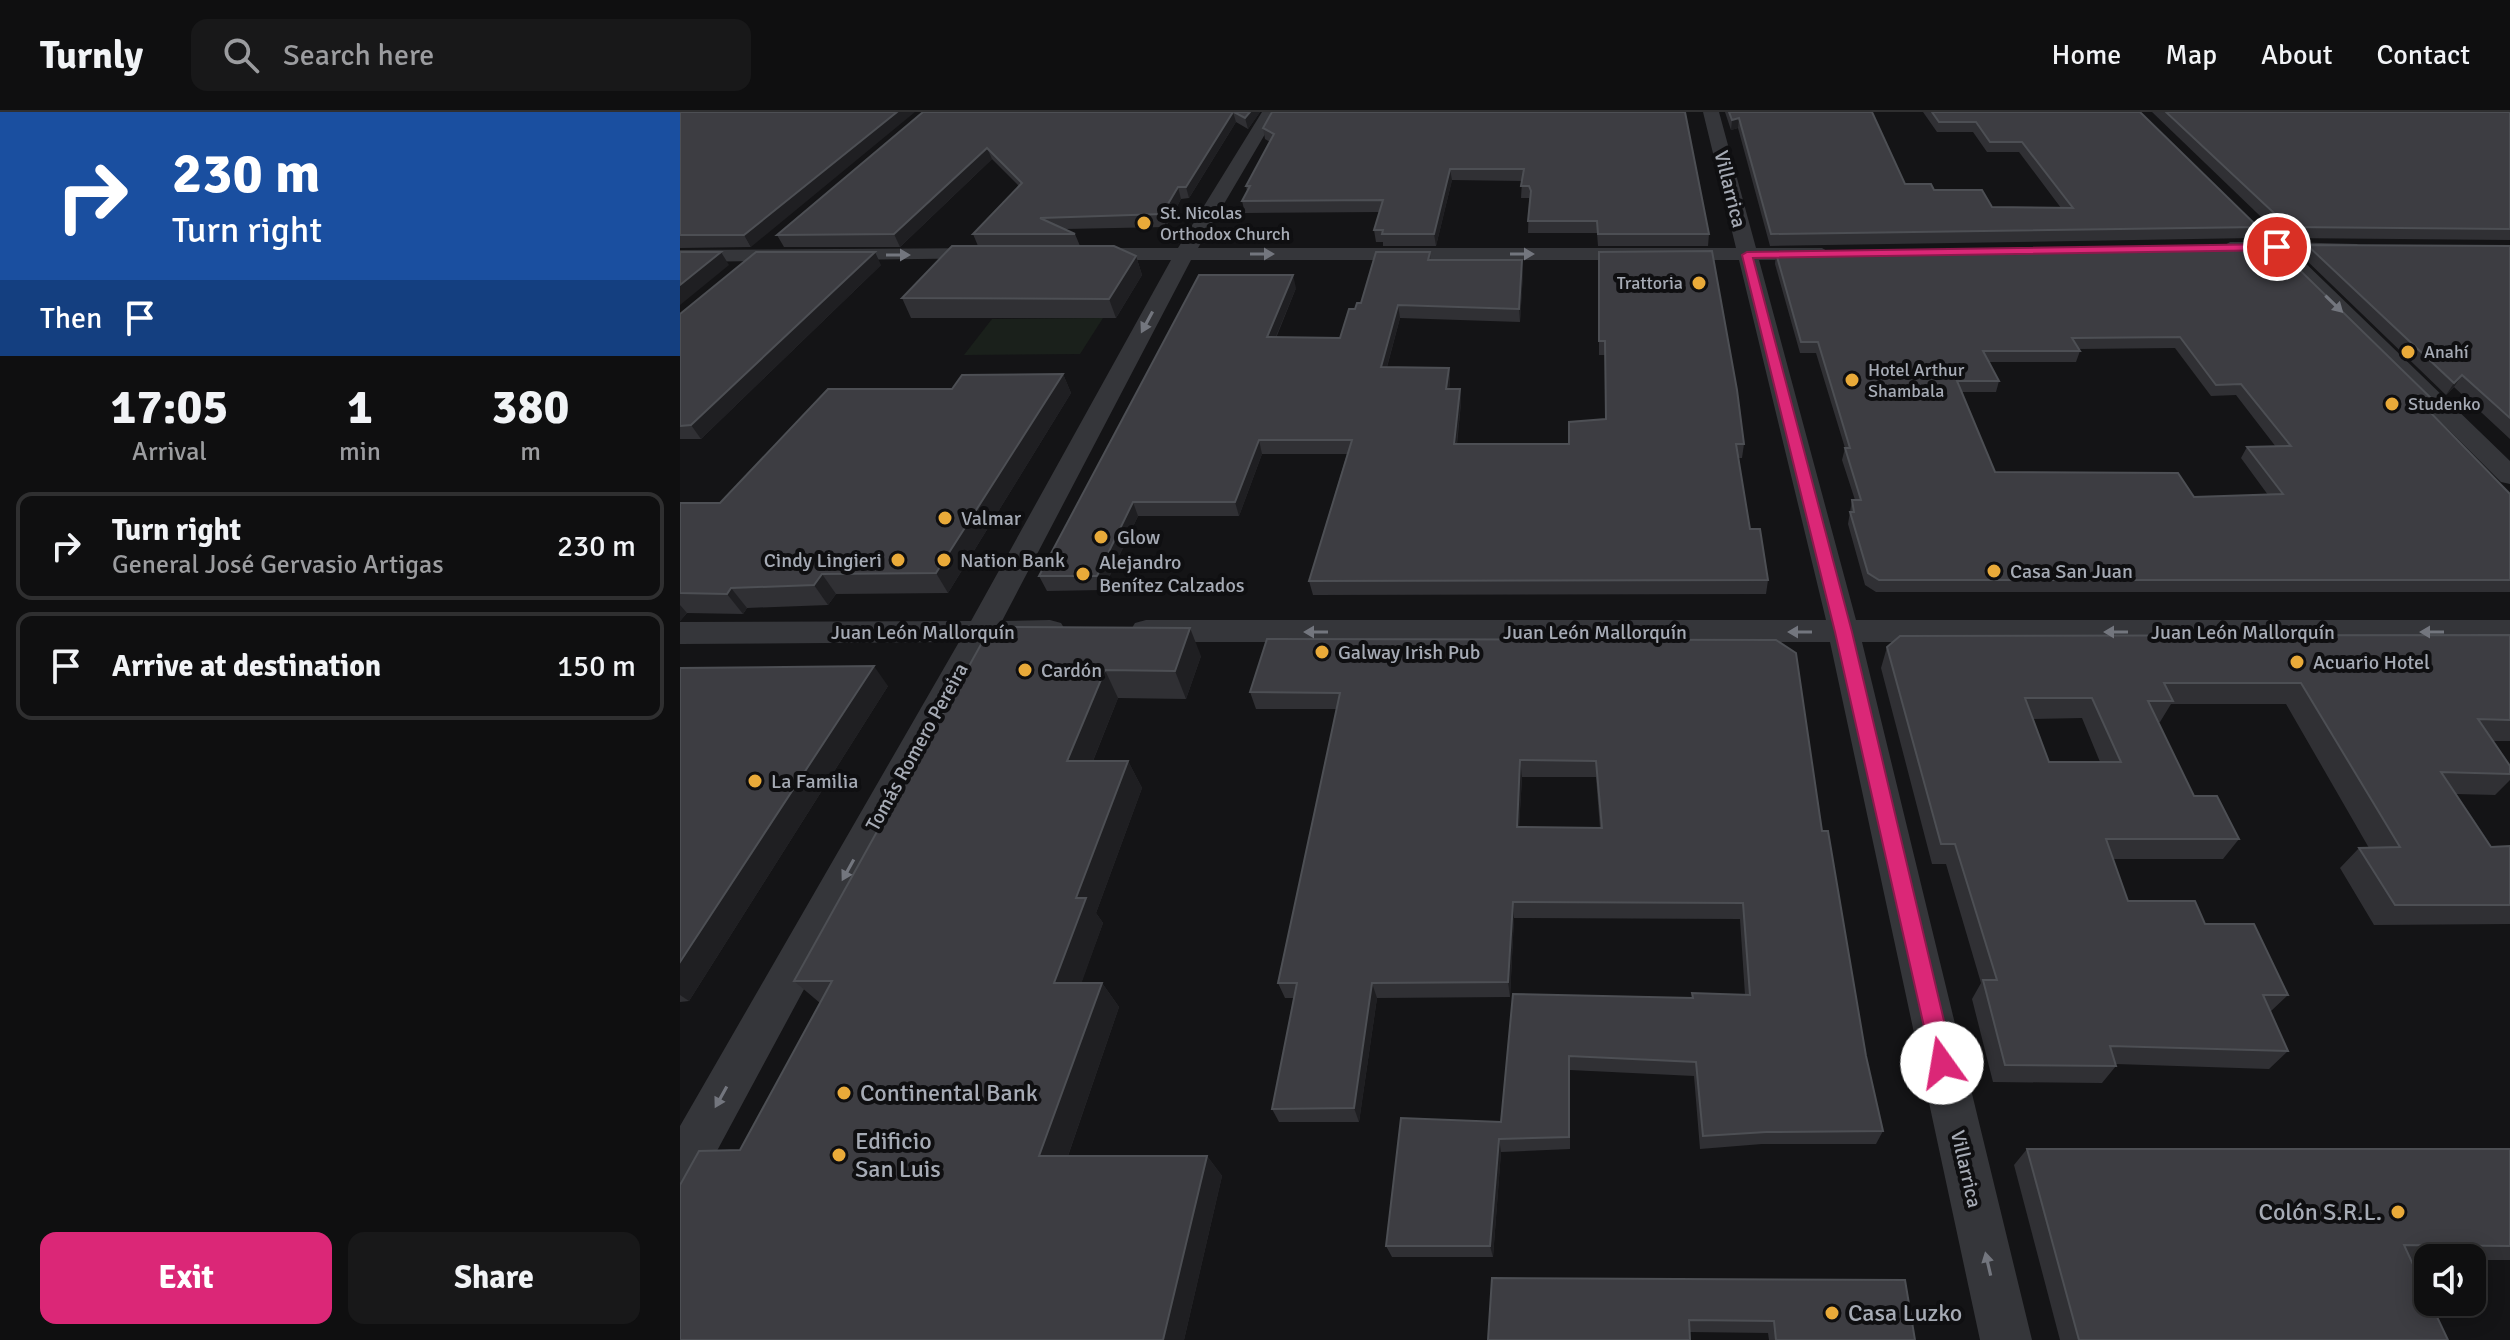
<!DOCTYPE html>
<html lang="en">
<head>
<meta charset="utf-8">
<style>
  :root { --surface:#0f0f10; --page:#181819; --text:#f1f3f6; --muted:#9b9c9f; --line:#2f2f30; --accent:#db2777 }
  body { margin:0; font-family:Signika,sans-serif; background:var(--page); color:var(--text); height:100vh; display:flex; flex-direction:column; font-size:30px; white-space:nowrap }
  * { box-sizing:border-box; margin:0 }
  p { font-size:26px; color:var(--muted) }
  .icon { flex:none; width:44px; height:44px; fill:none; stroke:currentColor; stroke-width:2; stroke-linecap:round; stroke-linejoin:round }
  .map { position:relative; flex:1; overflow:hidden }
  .side { display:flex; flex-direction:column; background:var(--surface); width:680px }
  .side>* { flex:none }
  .banner { background:#1a4fa0; color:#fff; overflow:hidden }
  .fabs { position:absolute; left:1734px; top:1132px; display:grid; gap:16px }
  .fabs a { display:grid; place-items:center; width:72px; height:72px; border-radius:16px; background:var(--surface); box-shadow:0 4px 20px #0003,0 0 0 2px var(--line); font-size:40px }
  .pin { position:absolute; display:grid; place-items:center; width:68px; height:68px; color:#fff; margin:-34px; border:4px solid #fff; border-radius:50%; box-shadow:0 2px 8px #0007 }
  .me { position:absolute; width:88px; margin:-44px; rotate:347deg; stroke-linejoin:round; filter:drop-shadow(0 0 6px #0008) }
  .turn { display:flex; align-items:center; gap:28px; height:168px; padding:0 40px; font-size:36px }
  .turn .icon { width:104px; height:104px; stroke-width:2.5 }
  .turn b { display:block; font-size:56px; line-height:68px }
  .then { display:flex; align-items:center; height:76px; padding:0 40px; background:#0003; gap:16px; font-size:30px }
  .eta { display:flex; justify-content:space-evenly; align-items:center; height:136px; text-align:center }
  .eta b { font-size:48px; font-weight:700; line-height:56px }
  .primary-button { display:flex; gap:16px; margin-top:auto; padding:16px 40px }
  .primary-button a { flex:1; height:92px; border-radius:16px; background:var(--accent); color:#fff; font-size:32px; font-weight:700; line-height:92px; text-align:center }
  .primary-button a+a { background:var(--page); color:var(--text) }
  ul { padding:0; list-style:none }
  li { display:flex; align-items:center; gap:24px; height:108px; margin:0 16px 12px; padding:0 24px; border:4px solid var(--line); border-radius:16px }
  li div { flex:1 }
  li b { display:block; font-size:30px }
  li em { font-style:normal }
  header { display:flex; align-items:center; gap:48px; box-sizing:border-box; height:112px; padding:0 40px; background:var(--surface); border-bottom:2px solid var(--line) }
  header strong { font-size:38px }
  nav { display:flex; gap:44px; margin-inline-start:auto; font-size:28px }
  .search { width:560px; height:72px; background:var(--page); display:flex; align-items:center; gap:20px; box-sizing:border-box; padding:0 28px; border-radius:16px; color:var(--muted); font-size:30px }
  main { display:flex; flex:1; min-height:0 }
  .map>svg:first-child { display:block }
  .green { fill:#1a201b }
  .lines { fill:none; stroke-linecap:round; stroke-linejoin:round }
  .street { fill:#35363a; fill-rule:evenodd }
  .wall { fill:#303034; fill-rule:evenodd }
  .shaded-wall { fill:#1f1f22 }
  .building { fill:#3d3d42; stroke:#4d4f54; stroke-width:2; fill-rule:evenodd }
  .oneway { fill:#73767e }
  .route { fill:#db2777; stroke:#8e194d; stroke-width:2 }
  .poi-dot { fill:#e9aa39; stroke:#0f0f11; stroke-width:3 }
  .labels { text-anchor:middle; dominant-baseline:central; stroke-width:8; stroke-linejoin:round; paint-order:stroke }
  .far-poi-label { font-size:18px; fill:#a6abb5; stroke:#0f0f11; text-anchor:start }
  .street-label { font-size:20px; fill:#a6abb5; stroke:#0f0f11 }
  .poi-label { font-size:20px; fill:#a6abb5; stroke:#0f0f11; text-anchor:start }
  .near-poi-label { font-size:24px; fill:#a6abb5; stroke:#0f0f11; text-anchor:start }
</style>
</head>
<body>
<header>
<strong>Turnly</strong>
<div class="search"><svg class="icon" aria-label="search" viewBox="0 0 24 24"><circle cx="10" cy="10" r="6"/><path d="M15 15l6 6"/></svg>Search here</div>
<nav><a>Home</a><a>Map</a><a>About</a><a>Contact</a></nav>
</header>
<main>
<section class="side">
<div class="banner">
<div class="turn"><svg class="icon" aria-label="right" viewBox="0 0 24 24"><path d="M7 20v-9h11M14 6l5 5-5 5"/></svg><div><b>230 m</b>Turn right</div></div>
<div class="then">Then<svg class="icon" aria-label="arrive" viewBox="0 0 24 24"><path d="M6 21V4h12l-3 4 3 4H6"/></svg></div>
</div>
<div class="eta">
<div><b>17:05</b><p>Arrival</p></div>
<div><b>1</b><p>min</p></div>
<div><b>380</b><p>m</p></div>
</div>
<ul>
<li><svg class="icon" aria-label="right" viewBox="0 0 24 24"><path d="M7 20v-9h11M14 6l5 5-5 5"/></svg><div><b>Turn right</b><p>General José Gervasio Artigas</p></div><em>230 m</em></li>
<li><svg class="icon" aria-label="arrive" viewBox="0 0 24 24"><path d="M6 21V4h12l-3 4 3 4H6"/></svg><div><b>Arrive at destination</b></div><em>150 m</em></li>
</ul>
<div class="primary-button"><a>Exit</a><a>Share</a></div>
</section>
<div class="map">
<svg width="1830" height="1228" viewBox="0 0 1830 1228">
  <rect width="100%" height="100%" fill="#141416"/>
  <polygon class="green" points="423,206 400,242 284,243 312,207"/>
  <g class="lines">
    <g class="street">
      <polygon points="582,0 598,0 518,136 1056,136 1023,0 1039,0 1076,136 1142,136 1152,142 1142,148 1079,148 1176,508 1830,508 1830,530 1182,530 1352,1228 1300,1228 1150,530 466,530 455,527 450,519 455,511 466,508 1146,508 1059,148 511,148 322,509 370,508 381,511 386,519 381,527 370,530 311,530 17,1076 0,1082 0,1014 279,530 0,532 0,510 291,509 491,148 406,148 396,142 406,136 498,136"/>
      <polygon points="1588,120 1603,130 1677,132 1680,136 1677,140 1670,142 1616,142 1830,349 1830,372 1821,370 1593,142 1550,142 1540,136 1550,130 1581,130 1578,126 1581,122"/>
      <polygon points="310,136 320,142 317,146 0,150 0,138"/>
    </g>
  </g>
  <g class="wall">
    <polygon points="0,0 71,135 0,136"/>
    <polygon points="243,0 580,0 568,17 556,10 509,86 501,87 486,115 385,117 395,122 400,134 456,144 462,163 436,206 231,206 222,186 298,134 293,122 339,74 312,47 220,135 104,135 97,123"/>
    <polygon points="1005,0 1029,122 1028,134 918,134 917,121 848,121 849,86 841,86 842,69 772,68 756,134 703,134 703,130 696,130 694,118 700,100 565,101 562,89 567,79 566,74 590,30 585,27 583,16"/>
    <polygon points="1045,0 1192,0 1225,72 1254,78 1312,95 1381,96 1339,40 1307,40 1293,20 1257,20 1243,0 1460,0 1578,115 1573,126 1090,134 1058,16 1051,18"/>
    <polygon points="1472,0 1830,0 1830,128 1603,126"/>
    <polygon points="1627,133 1830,134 1830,327 1774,275 1766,283 1622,144"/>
    <path d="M1595 134 1755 290 1749 300 1830 382V480H1196L1185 473 1168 412 1172 388H1175L1162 348 1165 336 1136 241H1120L1095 152 1096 141ZM1495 236 1531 284 1556 283 1596 335H1567L1561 346 1588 383 1514 385 1315 360 1281 280H1316L1319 269 1309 250H1396L1400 239 1399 237Z"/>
    <polygon points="750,140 751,148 843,161 840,210 720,206 707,255 769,256 770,270 769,277 780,277 781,291 777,332 889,332 926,307 925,243 919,243 919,140 1064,332 1062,346 1058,346 1070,417 1088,468 1086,482 633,483 629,469 667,342 582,342 559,404 458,404 423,478 367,479 359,464 616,176 596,226 660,226 675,197 681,191"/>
    <polygon points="201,153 21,327 0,327 0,202"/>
    <polygon points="383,262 391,281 268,481 156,482 148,493 67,496 63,502 7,501 0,509 0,391 40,391 272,277"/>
    <path d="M1830 523V629H1813L1830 654V668L1815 683 1776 682 1811 735 1830 734V812L1694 813 1660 756 1679 736H1689L1606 592H1491L1480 610H1478L1514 684 1559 727 1543 747H1433L1448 789 1525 812 1608 883 1590 900 1608 939 1589 957 1436 952V954L1422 971 1313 970 1292 887 1301 871 1266 752H1252L1201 556 1207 535ZM1402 606 1420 650H1369L1353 607Z"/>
    <polygon points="304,527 521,544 506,587 438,586 413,649 448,649 462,676 416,801 423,811 401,871 422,871 439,895 388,1044 527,1044 542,1064 504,1228 0,1228 140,891 114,869"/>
    <path d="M587 527 1142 719 1186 944 1203 1019 1196 1032H1082L1020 1037 1014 964 890 958V1037L821 1040 813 1145H712L706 1134 821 1010 833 882 1012 886V881L1065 883 1060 807 834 806 830 885 697 886 679 1010H599L592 997 614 886H605L598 871 657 597H576L570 580ZM842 665H916L920 716 839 715Z"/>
    <polygon points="0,556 208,574 9,889 0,890"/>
    <polygon points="1347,1037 1830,1037 1830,1148 1792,1148 1792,1146 1731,1147 1768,1228 1380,1228 1334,1053"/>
    <polygon points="812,1166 1235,1228 1089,1228 1088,1221 1010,1220"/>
  </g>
  <g class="shaded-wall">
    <polygon points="217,0 235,0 71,135 64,123"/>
    <polygon points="553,0 556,10 509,86 506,75"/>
    <polygon points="570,0 580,0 568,17 565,6"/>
    <polygon points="1059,6 1058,16 1051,18 1052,8"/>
    <polygon points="307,36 312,47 220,135 214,122"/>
    <polygon points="770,57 772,68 756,134 754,122"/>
    <polygon points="498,75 501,87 486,115 482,102"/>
    <polygon points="41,140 49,153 0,193 0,173"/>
    <polygon points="195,140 201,153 21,327 11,313"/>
    <polygon points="456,144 462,163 436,206 429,187"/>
    <polygon points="842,148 843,161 840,210 839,197"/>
    <polygon points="613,163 616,176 590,239 587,225"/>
    <polygon points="718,193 720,206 703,269 701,255"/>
    <polygon points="769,256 770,270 767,291 766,277"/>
    <polygon points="383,262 391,281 268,481 256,461"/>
    <polygon points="1782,263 1774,275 1766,283 1774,271"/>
    <polygon points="780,277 781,291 775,346 774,332"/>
    <polygon points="579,328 582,342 559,404 555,390"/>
    <polygon points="453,390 458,404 423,478 417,464"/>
    <polygon points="142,462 156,482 148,493 134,473"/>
    <polygon points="51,476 67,496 63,502 47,482"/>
    <polygon points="0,493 7,501 0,509"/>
    <polygon points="510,516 521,544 506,587 495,559"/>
    <polygon points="194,554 208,574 9,889 0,883 0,850"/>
    <polygon points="425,558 438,586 402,676 387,649"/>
    <polygon points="840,648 842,665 838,732 837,715"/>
    <polygon points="448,649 462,676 416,801 423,811 393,895 374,871 396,786"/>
    <polygon points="833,790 834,806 830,885 828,870"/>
    <polygon points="422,871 439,895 381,1064 359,1044"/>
    <polygon points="692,871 697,886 679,1010 674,996"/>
    <polygon points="819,1027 821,1040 813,1145 810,1134"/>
    <polygon points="527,1044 542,1064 504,1228 483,1228"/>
  </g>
  <g class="building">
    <polygon points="0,0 217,0 64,123 0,123"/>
    <polygon points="243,0 553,0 506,75 498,75 482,102 360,106 395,122 293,122 342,71 307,36 214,122 97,123"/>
    <polygon points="554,0 570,0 565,6"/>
    <polygon points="592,0 1005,0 1029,122 918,122 917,109 848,109 851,79 849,74 841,74 844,57 770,57 754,122 702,122 703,118 694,118 703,88 562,89 570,74 566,74 594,22 583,16"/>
    <polygon points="1049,0 1192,0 1225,72 1251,72 1254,78 1302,78 1312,95 1393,96 1342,30 1310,30 1296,10 1259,10 1252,0 1460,0 1578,115 1091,122 1059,6 1052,8"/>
    <polygon points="1486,0 1830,0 1830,117 1609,115"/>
    <polygon points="1627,133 1830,134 1830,306 1782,263 1774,271"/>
    <polygon points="272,134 434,134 456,144 429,187 222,186"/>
    <path d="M1595 134 1755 290 1748 298 1830 382V468H1199L1188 461 1170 400H1174L1172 388H1181L1165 336H1170L1138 230H1121L1096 141ZM1500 225 1536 273 1561 272 1611 334 1567 335 1603 382 1514 385 1498 361 1315 360 1277 269H1319L1303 239H1400L1392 226Z"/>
    <polygon points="1032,139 1057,278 1064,332 1056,332 1070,417 1080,417 1088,468 629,469 672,328 579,328 555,390 453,390 417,464 359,464 519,163 613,163 587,225 660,226 669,197 675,197 677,191 681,191 696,140 750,140 748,148 842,148 839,197 718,193 701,255 769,256 766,277 780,277 774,332 889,332 889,310 926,307 925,229 919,229 919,140"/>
    <polygon points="0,140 41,140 0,173"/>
    <polygon points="76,140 195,140 11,313 0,314 0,202"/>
    <polygon points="383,262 256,461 142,462 134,473 51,476 47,482 0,481 0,391 40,391 148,277 272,277 282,263"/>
    <polygon points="333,515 510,516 495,559 425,558 387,649 448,649 396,786 406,786 374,871 422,871 359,1044 527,1044 483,1228 0,1228 0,1073 19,1039 60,1038 152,869 114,869 304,527"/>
    <path d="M1830 523V608L1798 607 1830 654V662L1761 660 1811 735 1830 734V793H1715L1679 736 1720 735 1621 571H1484L1493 589H1468L1514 684H1537L1559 727H1426L1448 789H1515L1525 812H1574L1608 883H1583L1608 939 1430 934 1436 954 1325 953 1303 868H1317L1275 732H1261L1207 535 1220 524ZM1345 586H1412L1441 650H1369Z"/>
    <path d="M587 527 1096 528 1116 541 1142 719H1148L1186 944 1203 1019 1086 1020 1023 1024 1016 950 889 944V1025L819 1027 810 1134H706L721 1006 821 1010 833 882 1013 886 1012 881 1070 883 1063 791 833 790 828 870 692 871 674 996 592 997 617 871H598L660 581 570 580ZM840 648 916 649 922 716 837 715Z"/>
    <polygon points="194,554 0,850 0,556"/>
    <polygon points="1347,1037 1830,1037 1830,1134 1724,1133 1748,1185 1748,1190 1750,1190 1768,1228 1399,1228"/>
    <polygon points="812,1166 1225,1168 1235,1228 1096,1228 1094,1209 1009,1208 1010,1228 808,1228"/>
  </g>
  <defs><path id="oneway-solid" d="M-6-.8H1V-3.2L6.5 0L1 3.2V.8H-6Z" transform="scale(2)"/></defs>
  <g class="oneway">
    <use href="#oneway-solid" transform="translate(582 142)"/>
    <use href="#oneway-solid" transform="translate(842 142)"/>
    <use href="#oneway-solid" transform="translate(218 143)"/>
    <use href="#oneway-solid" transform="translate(1654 192) rotate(44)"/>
    <use href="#oneway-solid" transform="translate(467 210) rotate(118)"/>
    <use href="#oneway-solid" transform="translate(636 520) rotate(-180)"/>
    <use href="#oneway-solid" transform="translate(1120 520) rotate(-180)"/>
    <use href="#oneway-solid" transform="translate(1436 520) rotate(180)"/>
    <use href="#oneway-solid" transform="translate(1752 520) rotate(180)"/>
    <use href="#oneway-solid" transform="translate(168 758) rotate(119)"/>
    <use href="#oneway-solid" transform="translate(41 985) rotate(119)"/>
    <use href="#oneway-solid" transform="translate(1308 1152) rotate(-103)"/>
  </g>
  <polygon class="route" points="1597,132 1601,133 1601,138 1073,146 1172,520 1274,951 1270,959 1262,962 1254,959 1155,520 1062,143 1067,140"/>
  <g class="poi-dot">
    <circle cx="464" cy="111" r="8"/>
    <circle cx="1019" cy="171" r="8"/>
    <circle cx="1728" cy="240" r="8"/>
    <circle cx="1172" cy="268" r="8"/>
    <circle cx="1712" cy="292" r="8"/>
    <circle cx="265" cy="406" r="8"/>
    <circle cx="421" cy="425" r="8"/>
    <circle cx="218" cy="448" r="8"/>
    <circle cx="264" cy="448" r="8"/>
    <circle cx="1314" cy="459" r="8"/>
    <circle cx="403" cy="462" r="8"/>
    <circle cx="642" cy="540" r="8"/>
    <circle cx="1617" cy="550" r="8"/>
    <circle cx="345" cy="558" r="8"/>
    <circle cx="75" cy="669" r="8"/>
    <circle cx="164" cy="981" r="8"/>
    <circle cx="159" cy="1043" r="8"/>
    <circle cx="1718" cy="1100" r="8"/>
    <circle cx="1152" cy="1201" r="8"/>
  </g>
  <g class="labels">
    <g class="far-poi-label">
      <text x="480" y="101">St. Nicolas<tspan x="480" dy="21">Orthodox Church</tspan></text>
      <text x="1003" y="171" text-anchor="end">Trattoria</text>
      <text x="1744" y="240">Anahí</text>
      <text x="1188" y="258">Hotel Arthur<tspan x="1188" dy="21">Shambala</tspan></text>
      <text x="1728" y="292">Studenko</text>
    </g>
    <g class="street-label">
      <text transform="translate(1050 77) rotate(76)">Villarrica</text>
      <text x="243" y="520">Juan León Mallorquín</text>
      <text x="915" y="520">Juan León Mallorquín</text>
      <text x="1563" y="520">Juan León Mallorquín</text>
      <text transform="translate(237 635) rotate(-61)">Tomás Romero Pereira</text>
      <text transform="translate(1286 1057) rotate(77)">Villarrica</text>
    </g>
    <g class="poi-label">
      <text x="281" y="406">Valmar</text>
      <text x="437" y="425">Glow</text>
      <text x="202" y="448" text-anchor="end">Cindy Lingieri</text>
      <text x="280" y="448">Nation Bank</text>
      <text x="419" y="450">Alejandro<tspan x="419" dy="23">Benítez Calzados</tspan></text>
      <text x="1330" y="459">Casa San Juan</text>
      <text x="658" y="540">Galway Irish Pub</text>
      <text x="1633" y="550">Acuario Hotel</text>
      <text x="361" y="558">Cardón</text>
      <text x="91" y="669">La Familia</text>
    </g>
    <g class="near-poi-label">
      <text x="180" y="981">Continental Bank</text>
      <text x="175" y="1029">Edificio<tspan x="175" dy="28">San Luis</tspan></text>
      <text x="1702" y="1100" text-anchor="end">Colón S.R.L.</text>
      <text x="1168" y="1201">Casa Luzko</text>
    </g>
  </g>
</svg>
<div class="fabs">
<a><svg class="icon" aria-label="sound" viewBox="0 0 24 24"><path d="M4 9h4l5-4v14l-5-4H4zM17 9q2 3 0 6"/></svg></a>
</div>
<div class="pin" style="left:1597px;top:135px;background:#d93025"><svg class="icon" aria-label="arrive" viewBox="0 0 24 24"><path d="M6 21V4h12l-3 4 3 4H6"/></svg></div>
<svg class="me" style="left:1262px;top:951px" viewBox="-20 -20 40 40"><circle r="19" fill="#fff"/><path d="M0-13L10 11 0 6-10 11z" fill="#db2777"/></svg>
</div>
</main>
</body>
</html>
